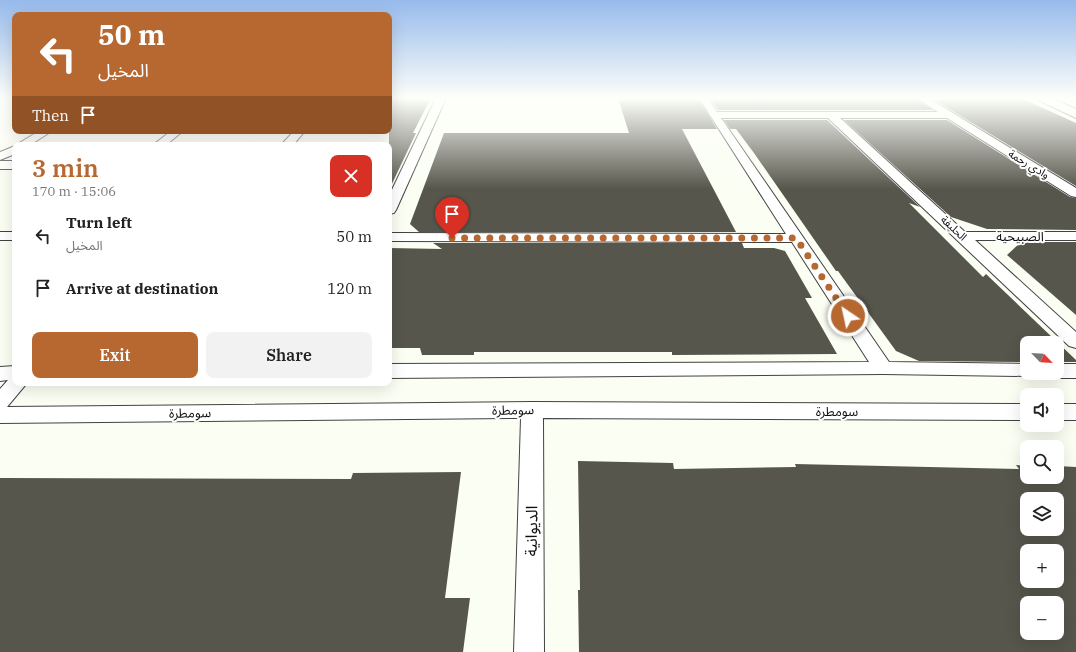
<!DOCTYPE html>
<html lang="en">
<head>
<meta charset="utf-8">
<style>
  :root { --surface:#fff; --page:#f2f2f2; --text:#222; --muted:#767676; --accent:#b66830 }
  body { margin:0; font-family:"IBM Plex Serif","Noto Sans Arabic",serif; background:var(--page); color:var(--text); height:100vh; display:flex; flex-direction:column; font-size:15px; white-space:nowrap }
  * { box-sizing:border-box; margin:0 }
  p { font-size:13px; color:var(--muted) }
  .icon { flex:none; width:22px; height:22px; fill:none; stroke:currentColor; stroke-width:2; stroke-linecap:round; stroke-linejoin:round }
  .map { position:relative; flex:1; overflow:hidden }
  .side { position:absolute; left:12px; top:142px; width:380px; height:244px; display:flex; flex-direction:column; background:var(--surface); border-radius:8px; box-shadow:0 4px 16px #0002 }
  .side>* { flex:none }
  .banner { position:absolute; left:12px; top:12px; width:380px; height:122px; border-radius:8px; box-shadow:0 4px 16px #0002; background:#b66830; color:#fff; overflow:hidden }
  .needle { width:26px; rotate:115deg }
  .buttons { position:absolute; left:1020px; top:336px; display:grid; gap:8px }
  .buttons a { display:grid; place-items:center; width:44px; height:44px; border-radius:8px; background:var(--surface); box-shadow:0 4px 16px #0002; font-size:20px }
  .pin { position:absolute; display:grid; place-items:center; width:34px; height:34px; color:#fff; margin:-41px -17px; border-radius:50% 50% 50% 0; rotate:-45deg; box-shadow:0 0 4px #0007 }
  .pin .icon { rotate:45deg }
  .me { position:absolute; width:44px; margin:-22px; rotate:326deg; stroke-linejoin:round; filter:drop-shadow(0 0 3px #0008) }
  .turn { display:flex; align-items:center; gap:14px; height:84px; padding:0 20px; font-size:18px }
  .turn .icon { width:52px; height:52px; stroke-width:2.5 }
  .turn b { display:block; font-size:28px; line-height:34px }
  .then { display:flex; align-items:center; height:38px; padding:0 20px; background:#0003; gap:8px; font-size:15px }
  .round { display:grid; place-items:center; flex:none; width:42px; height:42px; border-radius:8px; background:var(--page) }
  .summary { display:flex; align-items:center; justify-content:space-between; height:68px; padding:0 20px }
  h1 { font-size:24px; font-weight:600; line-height:30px; color:var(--accent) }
  .primary-button { display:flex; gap:8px; margin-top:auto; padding:8px 20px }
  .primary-button a { flex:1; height:46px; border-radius:8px; background:var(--accent); color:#fff; font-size:16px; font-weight:600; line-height:46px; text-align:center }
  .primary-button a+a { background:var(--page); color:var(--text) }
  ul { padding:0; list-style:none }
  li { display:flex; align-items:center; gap:12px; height:52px; padding:0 20px }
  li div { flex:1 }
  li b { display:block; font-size:15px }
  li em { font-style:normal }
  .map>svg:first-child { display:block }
  .building { fill:#57564c; fill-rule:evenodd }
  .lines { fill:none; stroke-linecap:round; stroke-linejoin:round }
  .minor-casing { stroke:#424242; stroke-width:2 }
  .tertiary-casing { stroke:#424242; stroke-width:2 }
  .minor { fill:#fff; fill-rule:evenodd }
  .tertiary { fill:#fff; fill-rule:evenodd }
  .route { stroke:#b66830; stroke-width:7; stroke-dasharray:0 12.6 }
  .labels { text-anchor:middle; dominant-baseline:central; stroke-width:4; stroke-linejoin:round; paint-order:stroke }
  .far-street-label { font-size:11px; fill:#0f0f0f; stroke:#fff }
  .street-label { font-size:13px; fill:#0f0f0f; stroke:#fff }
  .near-street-label { font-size:16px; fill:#0f0f0f; stroke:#fff }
</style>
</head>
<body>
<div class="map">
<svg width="1076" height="652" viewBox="0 0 1076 652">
  <rect width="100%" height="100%" fill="#fbfef3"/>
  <g class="building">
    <polygon points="389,98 431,98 413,133 416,133 389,190"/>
    <polygon points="618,98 698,98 717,129 682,129 736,232 419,232 410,224 444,133 629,133"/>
    <polygon points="709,98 916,98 933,110 718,110"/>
    <polygon points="931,98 1021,98 1076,123 1076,186"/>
    <polygon points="724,120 827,120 920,207 909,203 983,277 986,274 1076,360 1076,362 1057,362 1057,343 1027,343 1027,362 919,361 896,351 838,271 836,271 754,153 736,129 730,129"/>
    <polygon points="844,120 947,120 1070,197 1076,198 1076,230 987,229 951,217"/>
    <polygon points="1021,242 1076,242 1076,315 1007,255"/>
    <polygon points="433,243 742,243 744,248 774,248 785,251 812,298 805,298 837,354 672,355 672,352 474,352 474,355 422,355 420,348 389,348 389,248 442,249"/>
    <path d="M578 461 673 463 674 469 796 467 795 464 1019 469 1016 465 1027 466V477H1057V466L1076 467V652H579L578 590H580ZM1027 499H1057V529H1027ZM1027 551H1057V581H1027ZM1027 603H1057V633H1027Z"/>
    <polygon points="461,472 445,598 470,598 463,652 0,652 0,478 351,479 353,473"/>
  </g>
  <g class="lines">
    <g class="minor-casing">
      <g id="minor">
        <polygon points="436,98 446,98 396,210 394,213 389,214 389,196"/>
        <polygon points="699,98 707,98 717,112 938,112 917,98 928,98 1076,188 1076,197 1071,196 947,118 840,118 965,232 1076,232 1076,240 975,240 1076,332 1076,348 1069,346 828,118 721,118 889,362 1027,364 1027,373 1035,373 1034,375 1027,376 883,374 389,378 389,364 869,362 792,242 389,241 389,233 786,234"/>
        <polygon points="39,131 52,131 30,145 16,145"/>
        <polygon points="171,131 183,131 166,145 153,145"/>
        <polygon points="294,131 305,131 293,145 281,145"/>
        <polygon points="15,146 15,154 0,160 0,152"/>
        <rect x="0" y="161" width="15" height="8"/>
        <rect x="0" y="232" width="15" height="8"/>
        <polygon points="1057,364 1076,364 1076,378 1057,378 1050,376 1048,373 1057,373"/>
        <polygon points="15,366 15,383 27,383 7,407 532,402 1027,404 1027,420 543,418 544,652 514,652 521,418 0,423 0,389 8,380 0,381 0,367"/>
        <rect x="1057" y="404" width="19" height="16"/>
      </g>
    </g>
    <g class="tertiary-casing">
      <polygon id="tertiary" points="1036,98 1051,98 1076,109 1076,118 1038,100"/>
    </g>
    <use href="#minor" class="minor"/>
    <use href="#tertiary" class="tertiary"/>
  </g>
  <linearGradient id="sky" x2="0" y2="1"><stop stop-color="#96baec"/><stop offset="0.52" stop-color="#fdfffa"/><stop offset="1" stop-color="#fdfffa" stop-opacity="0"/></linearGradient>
  <rect width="1076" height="189" fill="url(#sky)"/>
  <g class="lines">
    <polyline class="route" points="452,238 796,238 848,316"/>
  </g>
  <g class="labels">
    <g class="far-street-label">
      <text transform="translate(1029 164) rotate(31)">وادي رحمة</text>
      <text transform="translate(954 228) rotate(43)">الحليفة</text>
    </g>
    <g class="street-label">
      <text x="1020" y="236">الصبيحية</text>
      <text transform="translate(513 410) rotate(-1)">سومطرة</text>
      <text x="837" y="411">سومطرة</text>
      <text transform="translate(190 413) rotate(-1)">سومطرة</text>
    </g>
    <g class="near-street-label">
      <text transform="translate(531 531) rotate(-89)">الديوانية</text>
    </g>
  </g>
</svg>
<div class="buttons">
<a><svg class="needle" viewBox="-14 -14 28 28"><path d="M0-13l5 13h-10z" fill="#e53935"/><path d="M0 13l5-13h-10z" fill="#767676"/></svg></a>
<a><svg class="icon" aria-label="sound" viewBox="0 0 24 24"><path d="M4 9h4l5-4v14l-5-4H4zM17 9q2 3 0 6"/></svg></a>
<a><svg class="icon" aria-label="search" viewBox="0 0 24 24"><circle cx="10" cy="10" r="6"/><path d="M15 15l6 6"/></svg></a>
<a><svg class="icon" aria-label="layers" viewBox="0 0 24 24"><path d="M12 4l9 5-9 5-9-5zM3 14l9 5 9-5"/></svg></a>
<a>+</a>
<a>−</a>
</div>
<div class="pin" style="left:452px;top:238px;background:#d93025"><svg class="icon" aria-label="arrive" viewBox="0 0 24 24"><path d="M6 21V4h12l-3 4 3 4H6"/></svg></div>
<svg class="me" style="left:848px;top:316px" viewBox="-20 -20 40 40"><circle r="17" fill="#b66830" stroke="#fff" stroke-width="3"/><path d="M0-11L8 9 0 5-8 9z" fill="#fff"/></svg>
<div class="banner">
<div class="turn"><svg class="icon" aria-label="left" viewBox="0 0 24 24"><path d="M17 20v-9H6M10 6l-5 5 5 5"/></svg><div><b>50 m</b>المخيل</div></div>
<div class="then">Then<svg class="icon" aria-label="arrive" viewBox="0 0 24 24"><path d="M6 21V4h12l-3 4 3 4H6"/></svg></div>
</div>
<section class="side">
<div class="summary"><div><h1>3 min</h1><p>170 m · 15:06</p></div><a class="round" style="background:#d93025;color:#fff"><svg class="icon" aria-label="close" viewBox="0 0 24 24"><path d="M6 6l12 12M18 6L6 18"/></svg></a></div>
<ul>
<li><svg class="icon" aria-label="left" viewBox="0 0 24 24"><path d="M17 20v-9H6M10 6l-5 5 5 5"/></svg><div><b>Turn left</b><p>المخيل</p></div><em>50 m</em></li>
<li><svg class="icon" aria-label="arrive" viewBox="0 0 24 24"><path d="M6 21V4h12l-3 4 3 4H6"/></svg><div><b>Arrive at destination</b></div><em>120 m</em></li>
</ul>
<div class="primary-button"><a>Exit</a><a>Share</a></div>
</section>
</div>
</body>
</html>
